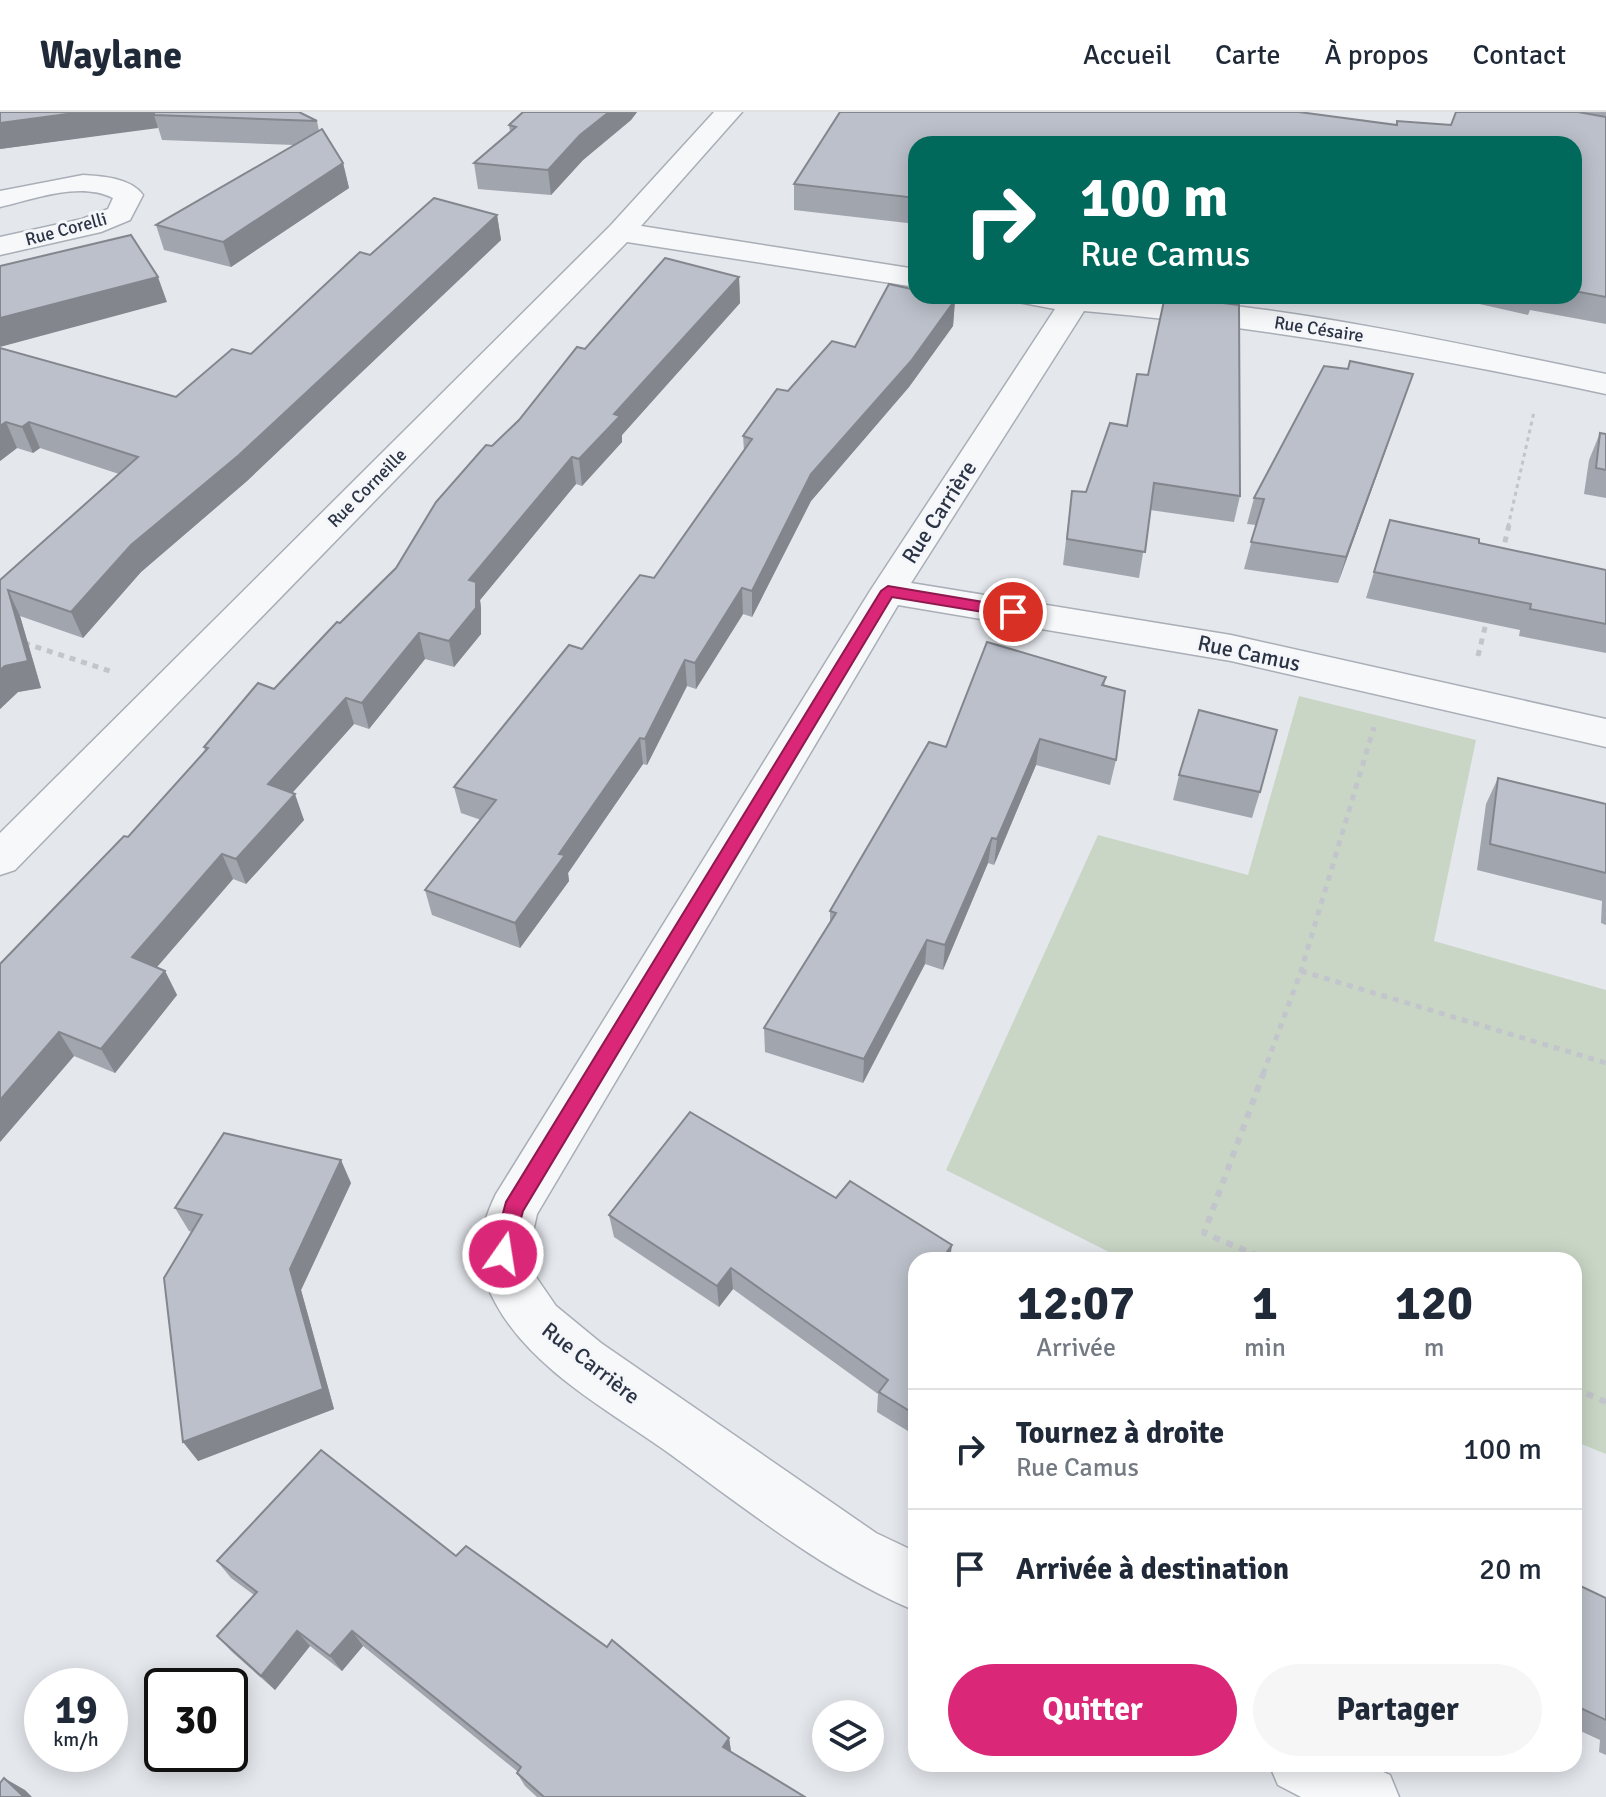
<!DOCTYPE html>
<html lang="fr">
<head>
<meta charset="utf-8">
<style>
  :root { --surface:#fff; --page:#f6f6f7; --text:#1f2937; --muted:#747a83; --line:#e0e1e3; --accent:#db2777 }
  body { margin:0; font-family:Signika,sans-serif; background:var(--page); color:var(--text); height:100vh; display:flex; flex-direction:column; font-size:30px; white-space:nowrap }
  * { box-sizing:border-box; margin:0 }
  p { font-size:26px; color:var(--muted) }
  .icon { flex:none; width:44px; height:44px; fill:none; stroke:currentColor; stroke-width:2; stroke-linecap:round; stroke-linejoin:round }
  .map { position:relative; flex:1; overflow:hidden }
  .drawer { position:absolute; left:908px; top:1140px; width:674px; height:520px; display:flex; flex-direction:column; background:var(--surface); border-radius:24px; box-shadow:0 4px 20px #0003 }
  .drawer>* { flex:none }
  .guide { position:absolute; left:908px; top:24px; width:674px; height:168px; border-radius:24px; box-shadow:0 4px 20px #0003; background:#00695c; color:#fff; overflow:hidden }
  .fabs { position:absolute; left:812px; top:1588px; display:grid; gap:16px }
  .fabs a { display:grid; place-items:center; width:72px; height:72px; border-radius:50%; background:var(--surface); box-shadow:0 4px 20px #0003; font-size:40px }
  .speed { position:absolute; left:24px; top:1556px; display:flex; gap:16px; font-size:40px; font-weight:700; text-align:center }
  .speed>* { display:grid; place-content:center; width:104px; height:104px; border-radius:50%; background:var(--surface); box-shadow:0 4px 20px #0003; line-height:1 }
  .speed small { font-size:20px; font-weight:400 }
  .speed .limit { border:4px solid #111; border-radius:12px; background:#fff; color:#111 }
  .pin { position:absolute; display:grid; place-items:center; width:68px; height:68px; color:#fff; margin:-34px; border:4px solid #fff; border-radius:50%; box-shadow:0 2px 8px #0007 }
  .me { position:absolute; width:88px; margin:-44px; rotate:13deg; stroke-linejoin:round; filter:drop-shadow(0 0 6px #0008) }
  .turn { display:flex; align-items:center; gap:28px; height:168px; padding:0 40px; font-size:36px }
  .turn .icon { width:104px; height:104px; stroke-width:2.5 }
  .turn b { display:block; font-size:56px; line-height:68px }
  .eta { display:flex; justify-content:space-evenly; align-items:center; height:136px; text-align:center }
  .eta b { font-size:48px; font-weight:800; line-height:56px }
  .button { display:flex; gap:16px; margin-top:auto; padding:16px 40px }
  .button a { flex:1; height:92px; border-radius:48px; background:var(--accent); color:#fff; font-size:32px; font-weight:800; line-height:92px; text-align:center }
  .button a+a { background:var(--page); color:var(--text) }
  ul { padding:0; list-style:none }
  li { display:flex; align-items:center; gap:24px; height:120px; padding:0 40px; border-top:2px solid var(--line) }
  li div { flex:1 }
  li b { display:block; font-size:30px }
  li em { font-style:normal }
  header { display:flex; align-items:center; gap:48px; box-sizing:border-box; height:112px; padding:0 40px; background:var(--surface); border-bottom:2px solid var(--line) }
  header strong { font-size:38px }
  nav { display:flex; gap:44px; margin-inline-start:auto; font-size:28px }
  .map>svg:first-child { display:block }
  .green { fill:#c9d6c5 }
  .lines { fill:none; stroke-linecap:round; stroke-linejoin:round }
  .minor-casing { stroke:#a9aeb7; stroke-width:3 }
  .path-far2 { stroke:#c2c5cb; stroke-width:3; stroke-dasharray:4 4; stroke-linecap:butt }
  .path-far1 { stroke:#c2c5cb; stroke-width:5; stroke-dasharray:6 6; stroke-linecap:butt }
  .path { stroke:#c2c5cb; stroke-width:6; stroke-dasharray:7 7; stroke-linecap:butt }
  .minor { fill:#f7f8fa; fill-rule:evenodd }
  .wall { fill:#a1a5ae }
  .shaded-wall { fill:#83868d }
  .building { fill:#bbc0ca; stroke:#83868d; stroke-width:2 }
  .route { fill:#db2777; stroke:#8e194d; stroke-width:2 }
  .labels { text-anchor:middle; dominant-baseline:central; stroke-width:6; stroke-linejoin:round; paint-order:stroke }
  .far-street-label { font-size:18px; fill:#2b3445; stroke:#f4f6f9 }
  .street-label { font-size:22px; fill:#2b3445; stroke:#f4f6f9 }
</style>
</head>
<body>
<header>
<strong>Waylane</strong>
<nav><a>Accueil</a><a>Carte</a><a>À propos</a><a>Contact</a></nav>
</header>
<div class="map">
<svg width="1606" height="1685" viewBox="0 0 1606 1685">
  <rect width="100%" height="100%" fill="#e4e7ec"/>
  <polygon class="green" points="1299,584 1476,628 1434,829 1606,878 1606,1342 1574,1329 1574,1148 1125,1148 946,1058 1098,723 1248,763"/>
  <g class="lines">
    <g class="minor-casing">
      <g id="minor">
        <polygon points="714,0 742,0 641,114 916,157 916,175 627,130 15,758 0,763 0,721 610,114"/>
        <path d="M83 63C102 64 131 66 143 83L130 108 101 120 0 143V125L82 107 108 97 113 86C80 69 34 87 0 95V79Z"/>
        <path d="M1014 184C1069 184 1124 182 1179 188 1323 201 1465 233 1606 262V282C1432 245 1261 214 1084 199L911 471 1231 523 1606 607V635L1231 549 898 493 537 1102 528 1142 536 1165 556 1194 601 1231 876 1421 916 1440V1499C825 1461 749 1399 670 1342 610 1299 532 1258 496 1192 474 1153 477 1121 496 1082L870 479 1055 197 1018 190Z"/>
        <polygon points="1269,1652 1366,1652 1390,1663 1399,1685 1301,1685 1278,1673"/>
      </g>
    </g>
    <polyline class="path-far2" points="1508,415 1534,300"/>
    <g class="path-far1">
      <polyline points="1502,442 1509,413"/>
      <polyline points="24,531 113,560"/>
      <polyline points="1478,544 1487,507"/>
      <polyline points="1301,859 1606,951"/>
      <polyline points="1263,962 1301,859 1374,615"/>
    </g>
    <g class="path">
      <polyline points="1264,960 1204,1121 1268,1148"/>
      <polyline points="1574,1276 1606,1290"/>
    </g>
    <use href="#minor" class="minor"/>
  </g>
  <g class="wall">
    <polygon points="0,0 299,0 317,9 319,19 343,51 349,76 231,155 164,138 156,113 294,33 162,28 158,15 0,37"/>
    <polygon points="523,0 637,0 631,8 583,48 551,83 478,77 474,51 510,20 509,13"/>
    <polygon points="840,0 1299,0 1397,13 1397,9 1451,13 1456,0 1606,0 1606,212 1530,198 1528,203 1444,184 1574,184 1574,32 916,32 916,112 794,98 794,72"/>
    <polygon points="497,103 501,128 247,369 141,460 83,526 20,504 41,576 18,580 0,597 0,468 119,362 40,336 33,341 17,336 0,349 0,236 176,285 251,242 370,143"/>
    <polygon points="739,165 740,191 622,323 622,330 582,374 576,372 480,488 481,496 481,522 454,555 425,547 369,617 354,612 292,681 304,708 246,772 233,767 157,855 165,859 177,883 115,961 74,944 0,1030 128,725 205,639 204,635 274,577 396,456 492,334 519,308 585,237"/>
    <polygon points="1168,184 1235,184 1233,191"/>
    <polygon points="955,188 953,214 909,275 811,389 752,505 743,502 696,577 687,574 647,653 643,652 568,761 569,769 520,836 432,803 425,778 481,708 461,701 454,675 582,537 654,466 744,339 743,324 788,279 855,235"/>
    <polygon points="1348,257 1413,262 1338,471 1244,457 1256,413 1247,412 1254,386"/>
    <polygon points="1110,311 1240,384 1234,410 1150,398 1139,466 1063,453 1072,379 1086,380"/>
    <polygon points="1600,321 1606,322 1606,386 1584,382 1589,348"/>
    <polygon points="1390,408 1479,431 1606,458 1606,541 1519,524 1520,518 1366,486"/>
    <polygon points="1106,565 1104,574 1116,648 1110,673 1036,653 994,753 988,751 943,858 925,852 863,971 765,940 764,916 830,811 830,799 946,635"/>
    <polygon points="1179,663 1260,680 1252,706 1173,688"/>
    <polygon points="1498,666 1606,692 1606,813 1601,811 1602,789 1477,758 1486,692"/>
    <polygon points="351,1071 301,1178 334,1297 198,1349 192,1120 189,1119 175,1096"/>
    <polygon points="609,1103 916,1148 916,1324 877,1300 878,1282 733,1177 719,1195 614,1125"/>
    <polygon points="456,1444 729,1626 731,1640 805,1685 537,1685 525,1674 517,1661 518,1660 363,1534 342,1559 310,1534 275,1578 231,1539 217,1524 254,1483 231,1466 217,1449"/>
    <polygon points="1574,1471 1606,1486 1606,1643 1599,1640 1600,1628 1574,1616"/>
  </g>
  <g class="shaded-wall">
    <polygon points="82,0 155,0 154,3 158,16 0,37 0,11"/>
    <polygon points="609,0 637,0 631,8 583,48 551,83 548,58 580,23"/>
    <polygon points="343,51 349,76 231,155 223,130"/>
    <polygon points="497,103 501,128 247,369 141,460 83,526 71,500 131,433"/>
    <polygon points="158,165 167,190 0,235 0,206"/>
    <polygon points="739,165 740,191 622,323 622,330 582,374 579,347 614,302"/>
    <polygon points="955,188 953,214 909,275 811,389 752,505 752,479 811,362"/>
    <polygon points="1413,262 1404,288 1338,471 1346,445"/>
    <polygon points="6,310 17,336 0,349 0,314"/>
    <polygon points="29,310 40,336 33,341 22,315"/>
    <polygon points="572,345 576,372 480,488 481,496 481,522 454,555 449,529 469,468"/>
    <polygon points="742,476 743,502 696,577 695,551"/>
    <polygon points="8,478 20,504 41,576 18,580 0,597 0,558 5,554"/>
    <polygon points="419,521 425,547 369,617 362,591"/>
    <polygon points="685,548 687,574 647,653 645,627"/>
    <polygon points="346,586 354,612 277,698 268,672"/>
    <polygon points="640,626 643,652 568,761 569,769 520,836 515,811 559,742"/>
    <polygon points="1040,627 1036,653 994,753 997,727"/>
    <polygon points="295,682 304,708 246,772 236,747"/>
    <polygon points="992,726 988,751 943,858 945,833"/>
    <polygon points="222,742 233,767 144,870 132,845"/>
    <polygon points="927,828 925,852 863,971 864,947"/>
    <polygon points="165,859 177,883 115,961 101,937"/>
    <polygon points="59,920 74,944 0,1030 0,988"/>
    <polygon points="341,1048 351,1071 301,1178 334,1297 198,1349 183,1330 290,1157"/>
    <polygon points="952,1133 950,1148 941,1148"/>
    <polygon points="731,1156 733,1177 719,1195 717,1174"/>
    <polygon points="297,1519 310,1534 275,1578 261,1564"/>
    <polygon points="352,1519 363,1534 342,1559 330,1544"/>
    <polygon points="729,1626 731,1639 725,1648 723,1635"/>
    <polygon points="4,1666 25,1678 32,1685 24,1685"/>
  </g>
  <g class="building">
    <polygon points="0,0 82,0 0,11"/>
    <polygon points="154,0 299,0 317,9 154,3"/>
    <polygon points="523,0 609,0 580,23 548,58 474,51 516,15 509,13"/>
    <polygon points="840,0 1299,0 1397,13 1397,9 1451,13 1456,0 1578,0 1606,5 1606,185 1574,179 1574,32 916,32 916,86 794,72"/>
    <polygon points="322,17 343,51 223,130 156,113"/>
    <polygon points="434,86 497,103 239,343 131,433 71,500 8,478 28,549 5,554 0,558 0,468 138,345 29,310 22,315 6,310 0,314 0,236 176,285 232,237 251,242 360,140 370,143"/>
    <polygon points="131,123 158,165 0,206 0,154"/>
    <polygon points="665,146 739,165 614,302 620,304 579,347 572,345 469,468 476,470 476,496 449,529 419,521 362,591 346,586 268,672 295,682 236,747 222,742 132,845 165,859 101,937 59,920 0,988 0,852 124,724 128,725 208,636 204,635 258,571 274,577 337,510 340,511 396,456 436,390 486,333 492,334 519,308 577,235 585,237"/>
    <polygon points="889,172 916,178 916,184 939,184 955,188 911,249 811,362 752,479 742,476 695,551 685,548 645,627 640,626 559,742 565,743 515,811 425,778 496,688 454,675 569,533 582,537 640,463 654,466 752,327 743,324 777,277 788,279 832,229 855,235"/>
    <polygon points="1165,184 1239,193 1240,384 1154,371 1145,440 1067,427 1072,379 1086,380 1110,311 1127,314 1137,262 1148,263"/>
    <polygon points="1350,249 1413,262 1346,445 1251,430 1264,387 1254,386 1324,254 1348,257"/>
    <polygon points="1600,321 1606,322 1606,358 1596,356"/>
    <polygon points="1390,408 1479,427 1479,431 1606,458 1606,512 1530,497 1531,492 1374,460"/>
    <polygon points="987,530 1106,565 1102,573 1125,579 1116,648 1040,627 997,727 992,726 945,833 927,828 864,947 764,916 836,801 830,799 929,630 946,635"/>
    <polygon points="1199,598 1277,618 1260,680 1179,663"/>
    <polygon points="1498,666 1606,692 1606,761 1490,732"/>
    <polygon points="690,1000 836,1086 850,1069 952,1133 941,1148 916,1148 916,1303 879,1280 888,1268 731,1156 717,1174 609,1103"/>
    <polygon points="224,1021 341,1048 290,1157 323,1277 183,1330 164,1166 202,1103 175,1096"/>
    <polygon points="321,1338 456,1444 466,1434 607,1535 612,1528 729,1626 723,1635 805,1685 544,1685 517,1661 521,1655 352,1519 330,1544 297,1519 261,1564 217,1524 257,1480 217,1449"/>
    <polygon points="1574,1471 1606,1486 1606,1608 1574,1593"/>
    <polygon points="4,1666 24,1685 0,1685 0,1671"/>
  </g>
  <polygon class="route" points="888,474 1013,495 1021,500 1013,505 892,485 523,1099 510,1148 495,1148 492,1142 506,1090 881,479"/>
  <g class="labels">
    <g class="far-street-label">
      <text transform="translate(66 117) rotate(-15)">Rue Corelli</text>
      <text transform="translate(1319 217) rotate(9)">Rue Césaire</text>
      <text transform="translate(367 376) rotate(-45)">Rue Corneille</text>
    </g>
    <g class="street-label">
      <text transform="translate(939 400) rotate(-57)">Rue Carrière</text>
      <text transform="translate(1249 541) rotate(12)">Rue Camus</text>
      <text transform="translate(591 1251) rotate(38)">Rue Carrière</text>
    </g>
  </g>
</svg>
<div class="fabs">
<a><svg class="icon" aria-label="layers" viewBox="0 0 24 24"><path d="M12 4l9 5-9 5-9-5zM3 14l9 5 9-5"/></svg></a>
</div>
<div class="speed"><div>19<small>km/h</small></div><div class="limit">30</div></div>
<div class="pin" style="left:1013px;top:500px;background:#d93025"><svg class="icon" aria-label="arrive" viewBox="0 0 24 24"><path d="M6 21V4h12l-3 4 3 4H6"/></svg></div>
<svg class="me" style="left:503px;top:1142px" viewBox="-20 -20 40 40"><circle r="17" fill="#db2777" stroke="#fff" stroke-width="3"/><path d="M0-11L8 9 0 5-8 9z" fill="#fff"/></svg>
<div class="guide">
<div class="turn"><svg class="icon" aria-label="right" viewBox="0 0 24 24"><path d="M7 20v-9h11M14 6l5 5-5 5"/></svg><div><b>100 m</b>Rue Camus</div></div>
</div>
<section class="drawer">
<div class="eta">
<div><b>12:07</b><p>Arrivée</p></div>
<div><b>1</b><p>min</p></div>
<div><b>120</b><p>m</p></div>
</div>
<ul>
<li><svg class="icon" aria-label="right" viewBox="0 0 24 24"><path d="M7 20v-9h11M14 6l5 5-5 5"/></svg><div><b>Tournez à droite</b><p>Rue Camus</p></div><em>100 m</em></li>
<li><svg class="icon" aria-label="arrive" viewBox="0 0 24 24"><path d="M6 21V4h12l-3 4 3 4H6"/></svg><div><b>Arrivée à destination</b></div><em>20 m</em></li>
</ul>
<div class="button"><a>Quitter</a><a>Partager</a></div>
</section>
</div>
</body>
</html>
